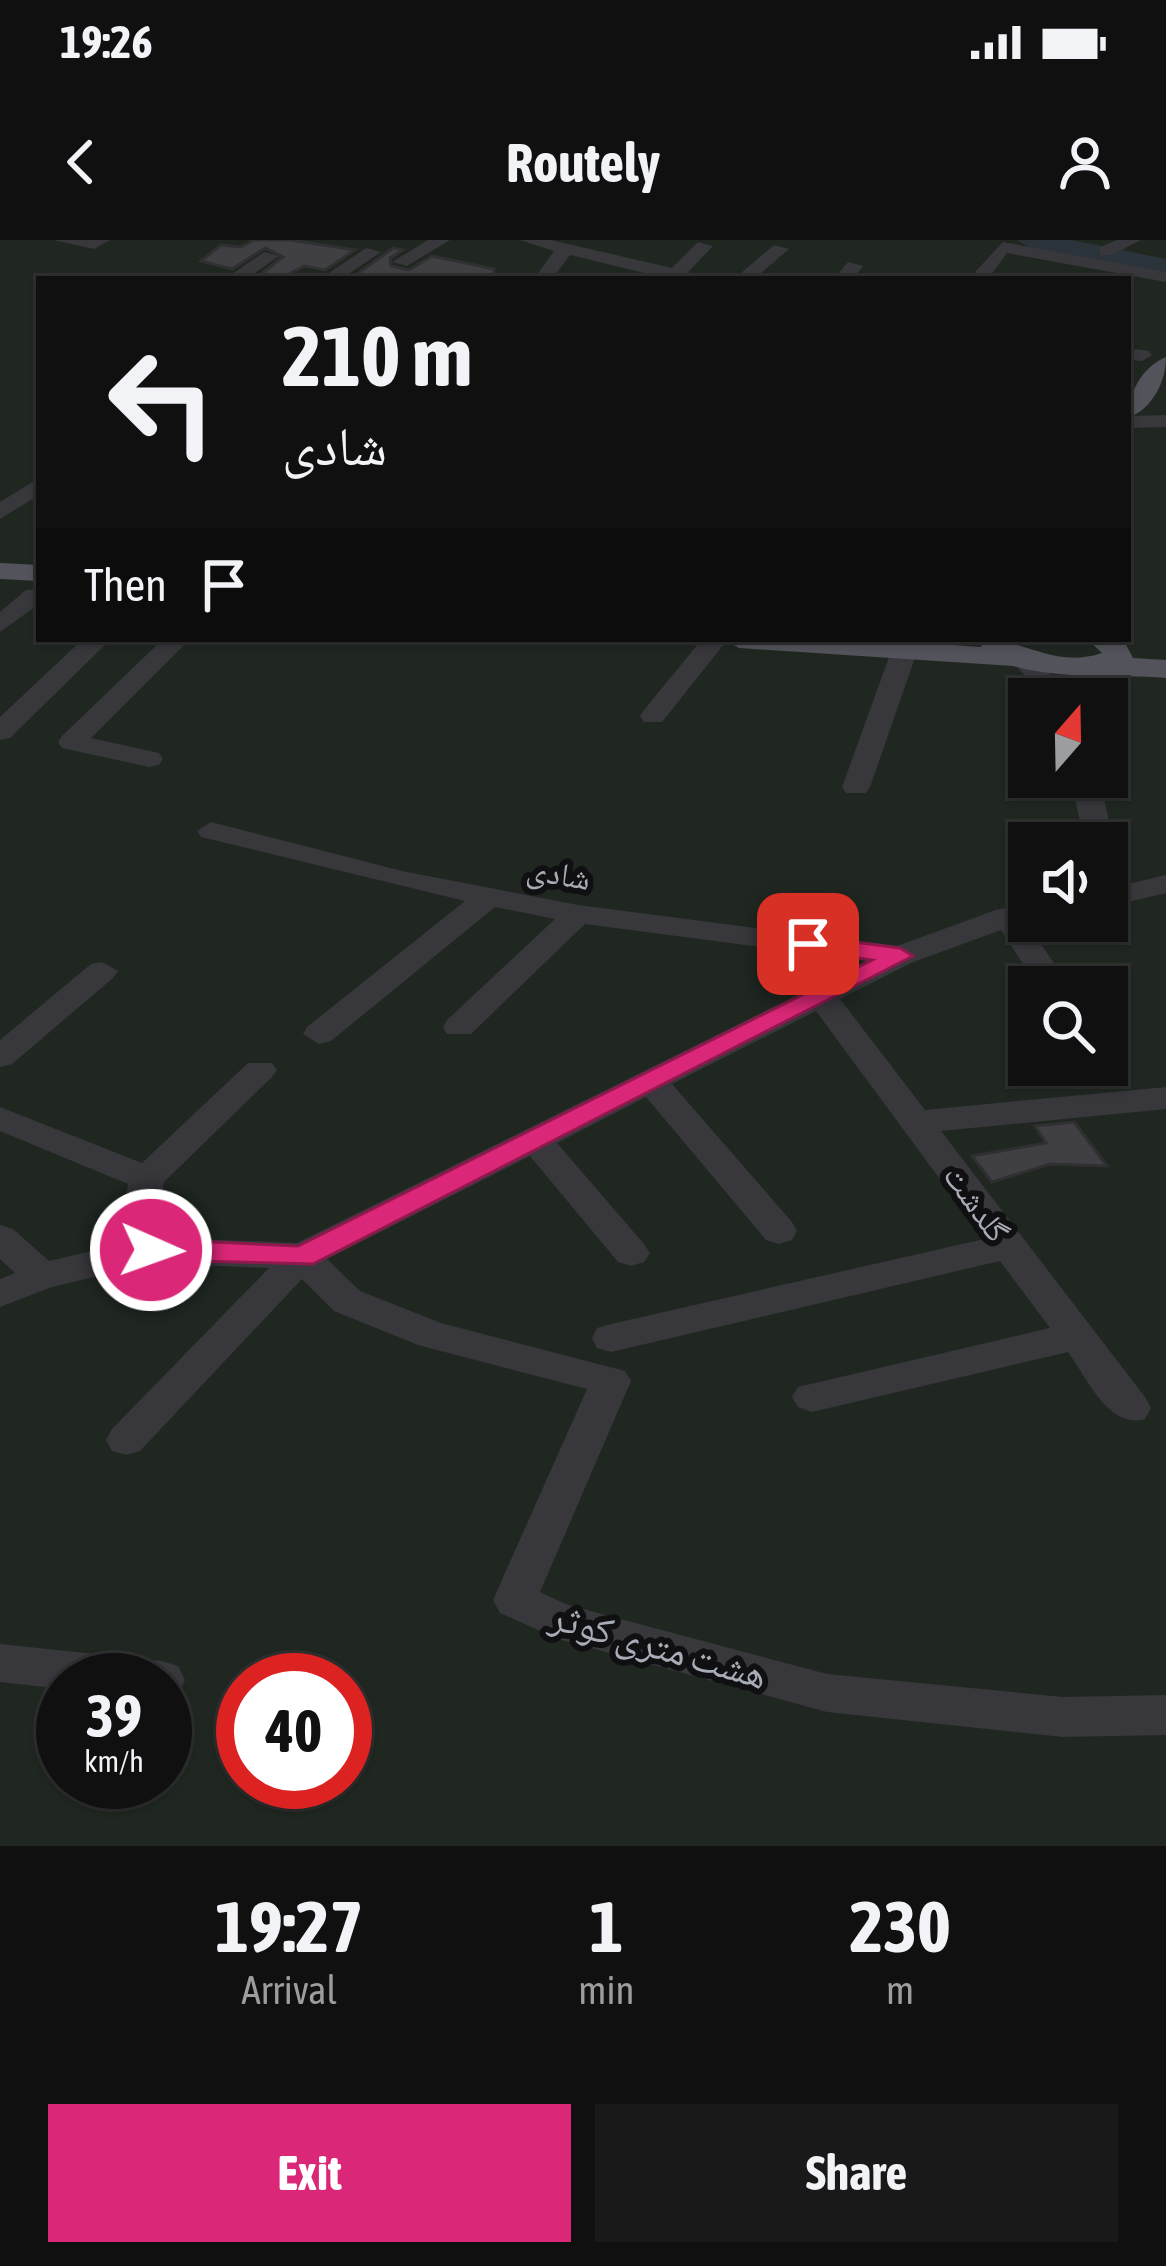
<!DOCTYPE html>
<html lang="en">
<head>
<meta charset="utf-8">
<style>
  :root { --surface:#101011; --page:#19191a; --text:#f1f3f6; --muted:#9c9d9f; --line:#303031; --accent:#db2777 }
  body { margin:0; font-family:"Asap Condensed","Noto Naskh Arabic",sans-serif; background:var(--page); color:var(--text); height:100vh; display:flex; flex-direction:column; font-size:45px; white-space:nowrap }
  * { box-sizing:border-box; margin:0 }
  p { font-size:39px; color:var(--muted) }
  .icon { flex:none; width:66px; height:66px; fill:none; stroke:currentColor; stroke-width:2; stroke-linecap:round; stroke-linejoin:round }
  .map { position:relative; height:1606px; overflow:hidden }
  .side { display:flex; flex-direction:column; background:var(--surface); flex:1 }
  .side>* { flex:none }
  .guide { position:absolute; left:36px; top:36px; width:1095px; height:366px; border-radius:0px; box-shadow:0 3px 9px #0004,0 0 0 3px var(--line); background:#101011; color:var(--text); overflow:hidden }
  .needle { width:78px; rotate:20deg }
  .controls { position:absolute; left:1008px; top:438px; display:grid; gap:24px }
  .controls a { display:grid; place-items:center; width:120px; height:120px; border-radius:0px; background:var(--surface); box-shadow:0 3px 9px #0004,0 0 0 3px var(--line); font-size:60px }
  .speed { position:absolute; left:36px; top:1413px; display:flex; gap:24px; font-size:60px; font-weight:700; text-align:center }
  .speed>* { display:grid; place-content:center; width:156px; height:156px; border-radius:50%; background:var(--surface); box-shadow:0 3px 9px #0004,0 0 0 3px var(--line); line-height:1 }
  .speed small { font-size:30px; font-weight:400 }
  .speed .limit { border:18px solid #d22; background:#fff; color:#111 }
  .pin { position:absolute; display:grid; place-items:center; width:102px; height:102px; color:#fff; margin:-51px; border-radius:24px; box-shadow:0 6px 18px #0006 }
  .me { position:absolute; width:132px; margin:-66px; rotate:92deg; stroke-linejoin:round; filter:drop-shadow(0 0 9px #0008) }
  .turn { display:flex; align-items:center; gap:42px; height:252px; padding:0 48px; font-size:54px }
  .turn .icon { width:156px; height:156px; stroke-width:2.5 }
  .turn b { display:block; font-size:84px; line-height:102px }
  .then { display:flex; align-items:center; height:114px; padding:0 48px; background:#0003; gap:24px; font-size:45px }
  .eta { display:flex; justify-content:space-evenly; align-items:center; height:204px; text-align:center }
  .eta b { font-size:72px; font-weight:700; line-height:84px }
  .action { display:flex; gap:24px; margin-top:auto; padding:24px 48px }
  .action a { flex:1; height:138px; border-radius:0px; background:var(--accent); color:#fff; font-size:48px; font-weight:700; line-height:138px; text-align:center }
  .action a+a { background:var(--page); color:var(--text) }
  .status { display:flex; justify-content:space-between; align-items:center; height:84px; padding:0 60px; background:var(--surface); direction:ltr }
  .status svg { height:33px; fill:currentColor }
  header { display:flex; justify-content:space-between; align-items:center; height:156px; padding:0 48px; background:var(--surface); font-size:54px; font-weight:700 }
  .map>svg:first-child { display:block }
  .green { fill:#202721; fill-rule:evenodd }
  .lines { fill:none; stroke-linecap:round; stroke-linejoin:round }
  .river { fill:#2c343b; fill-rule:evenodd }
  .building { fill:#404044; stroke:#303033; stroke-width:3 }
  .minor { fill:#37373c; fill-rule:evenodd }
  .major { fill:#53545b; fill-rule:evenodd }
  .route { fill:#db2777; stroke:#8e194d; stroke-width:3 }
  .labels { text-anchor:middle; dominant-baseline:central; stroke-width:12; stroke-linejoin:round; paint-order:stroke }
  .street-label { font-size:33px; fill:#a8acb7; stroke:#101012 }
  .near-street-label { font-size:39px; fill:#a8acb7; stroke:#101012 }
</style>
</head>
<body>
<div class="status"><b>19:26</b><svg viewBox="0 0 49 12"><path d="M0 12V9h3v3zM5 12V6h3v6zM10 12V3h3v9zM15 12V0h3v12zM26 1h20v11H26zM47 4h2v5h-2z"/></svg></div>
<header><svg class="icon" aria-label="back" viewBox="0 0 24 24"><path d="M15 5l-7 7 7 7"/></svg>Routely<svg class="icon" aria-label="person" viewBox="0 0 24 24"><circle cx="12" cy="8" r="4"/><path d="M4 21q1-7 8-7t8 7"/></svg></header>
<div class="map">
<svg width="1166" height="1606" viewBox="0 0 1166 1606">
  <rect width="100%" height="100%" fill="#151517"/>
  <path class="green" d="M0 0H1166V1606H0ZM39 39H1128V399H39ZM1029 459H1107V537H1029ZM1029 603H1107V681H1029ZM1029 747H1107V825H1029ZM63 1440H165V1542H63ZM243 1440H345V1542H243Z"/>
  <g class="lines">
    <polygon class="river" points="1017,0 1071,0 1166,19 1166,35 1030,8"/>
  </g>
  <g class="building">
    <polygon points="254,0 291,0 355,10 325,30 304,26 280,39 260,35 283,17 265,8 232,29 201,21 221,5 241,7"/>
    <polygon points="393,8 403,10 390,18 391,26 409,30 432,16 494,29 493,39 354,36"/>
    <polygon points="1074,882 1107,926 1050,924 992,942 972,916 1046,903 1035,886"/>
  </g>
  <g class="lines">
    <g class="minor">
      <polygon points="53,0 110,0 94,9"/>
      <polygon points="428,0 450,0 407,26 392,22"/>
      <polygon points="520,0 551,0 672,28 698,2 713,6 688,32 704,39 669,39 570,15 552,39 534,39 554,11"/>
      <polygon points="1117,0 1141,0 1112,15 1100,15 1100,7"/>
      <polygon points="1003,2 1166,32 1166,42 1007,13 988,39 976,39 976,31"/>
      <polygon points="774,5 789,9 754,39 734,39"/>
      <polygon points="366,8 381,12 341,39 320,39"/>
      <polygon points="264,12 279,16 246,39 225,39"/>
      <polygon points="848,22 863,26 853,39 834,39"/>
      <polygon points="1128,108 1149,111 1152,115 1142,121 1128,120"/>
      <polygon points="1166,175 1166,187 1128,188 1128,176"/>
      <polygon points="39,238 39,255 0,279 0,262"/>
      <polygon points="39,349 39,364 0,392 0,372 26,350"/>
      <polygon points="83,399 111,399 10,498 0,500 0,477"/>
      <polygon points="163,399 190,399 91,498 159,513 163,519 159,525 149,527 62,508 58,502 62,496"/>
      <polygon points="702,399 728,399 662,482 644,482 640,476 644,470"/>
      <polygon points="905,401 918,409 870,547 866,553 846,553 842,547 892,409"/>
      <polygon points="1025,413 1034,416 1072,459 1045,459 1012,421"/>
      <polygon points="1071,537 1099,537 1114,603 1109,609 1107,603 1084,603"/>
      <path d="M211 582 402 631 578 665 897 706 996 670 1029 663 1031 681 1026 682 1070 747H1038L1001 690 911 723 840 759 925 870 1166 847V869L941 891 1145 1157 1151 1168 1145 1179C1109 1190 1087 1138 1068 1112L812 1172 798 1167 792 1157 798 1147 1050 1088 1000 1021 611 1112 597 1108 592 1098 597 1088 611 1084 984 999 816 771 672 844 792 982 797 991 792 1000 779 1004 766 1000 646 857 557 903 644 1004 650 1013 644 1022 631 1026 618 1022 530 916 327 1019 360 1051 441 1083 625 1131 631 1141 540 1352 568 1365 827 1434 1063 1457 1166 1455V1495L1063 1497 827 1472 558 1399 500 1373 493 1360 587 1149 418 1105 334 1071 302 1039 140 1211 126 1215 112 1211 106 1200 112 1189 269 1028 151 1023 52 1047 0 1067V1039L15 1033 0 1019V985L13 989 49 1021 131 1002 124 972 128 944 0 891V867L142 923 248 823H272L277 830 272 837 164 942 160 972 167 998 297 1003 866 721 585 684 471 794H447L443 787 447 780 555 679 495 667 331 801 319 804 303 794 307 787 465 661 201 597 197 591Z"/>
      <polygon points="1166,635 1166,653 1107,667 1107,649"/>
      <polygon points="102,722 118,731 113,738 12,824 0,827 0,800 91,724"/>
      <polygon points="0,1404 162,1421 178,1426 185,1440 178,1454 165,1458 165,1440 63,1440 63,1449 0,1442"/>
    </g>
    <g class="major">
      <path d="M1166 117C1166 142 1152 169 1128 178 1128 153 1142 127 1166 117Z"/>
      <polygon points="0,323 39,325 39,341 0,339"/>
      <path d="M724 399H867L981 407 983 399C1024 399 1055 429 1102 413L1087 399H1123L1133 418 1166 420V438C1115 434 1063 440 1013 426L739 408Z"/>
    </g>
  </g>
  <polygon class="route" points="808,696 900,708 913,716 313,1024 151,1020 140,1017 135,1010 140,1002 151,999 298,1006 872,720 799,710 795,704 799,699"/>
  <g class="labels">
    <g class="street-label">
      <text transform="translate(559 633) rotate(10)">شادی</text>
      <text transform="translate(977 963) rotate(54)">گلدشت</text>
    </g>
    <g class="near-street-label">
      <text transform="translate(659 1405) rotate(16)">هشت متری کوثر</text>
    </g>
  </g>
</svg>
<div class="controls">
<a><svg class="needle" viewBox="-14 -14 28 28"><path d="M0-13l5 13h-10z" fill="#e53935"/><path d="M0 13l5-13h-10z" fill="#9c9d9f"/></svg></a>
<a><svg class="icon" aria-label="sound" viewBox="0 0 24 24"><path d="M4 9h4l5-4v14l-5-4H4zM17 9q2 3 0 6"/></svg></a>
<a><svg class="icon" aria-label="search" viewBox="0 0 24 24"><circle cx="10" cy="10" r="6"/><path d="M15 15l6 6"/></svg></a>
</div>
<div class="speed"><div>39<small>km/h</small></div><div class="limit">40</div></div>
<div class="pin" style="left:808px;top:704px;background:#d93025"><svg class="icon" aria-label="arrive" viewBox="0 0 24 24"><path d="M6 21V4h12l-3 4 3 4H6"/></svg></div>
<svg class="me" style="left:151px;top:1010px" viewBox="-20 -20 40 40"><circle r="17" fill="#db2777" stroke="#fff" stroke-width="3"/><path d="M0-11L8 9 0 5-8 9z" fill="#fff"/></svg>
<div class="guide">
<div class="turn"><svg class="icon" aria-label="left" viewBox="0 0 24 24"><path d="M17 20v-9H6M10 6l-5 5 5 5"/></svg><div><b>210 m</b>شادی</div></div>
<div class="then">Then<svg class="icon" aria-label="arrive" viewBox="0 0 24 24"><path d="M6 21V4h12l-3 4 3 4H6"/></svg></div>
</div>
</div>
<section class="side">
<div class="eta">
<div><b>19:27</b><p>Arrival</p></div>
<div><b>1</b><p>min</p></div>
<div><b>230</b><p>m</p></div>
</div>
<div class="action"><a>Exit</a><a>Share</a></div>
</section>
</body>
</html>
